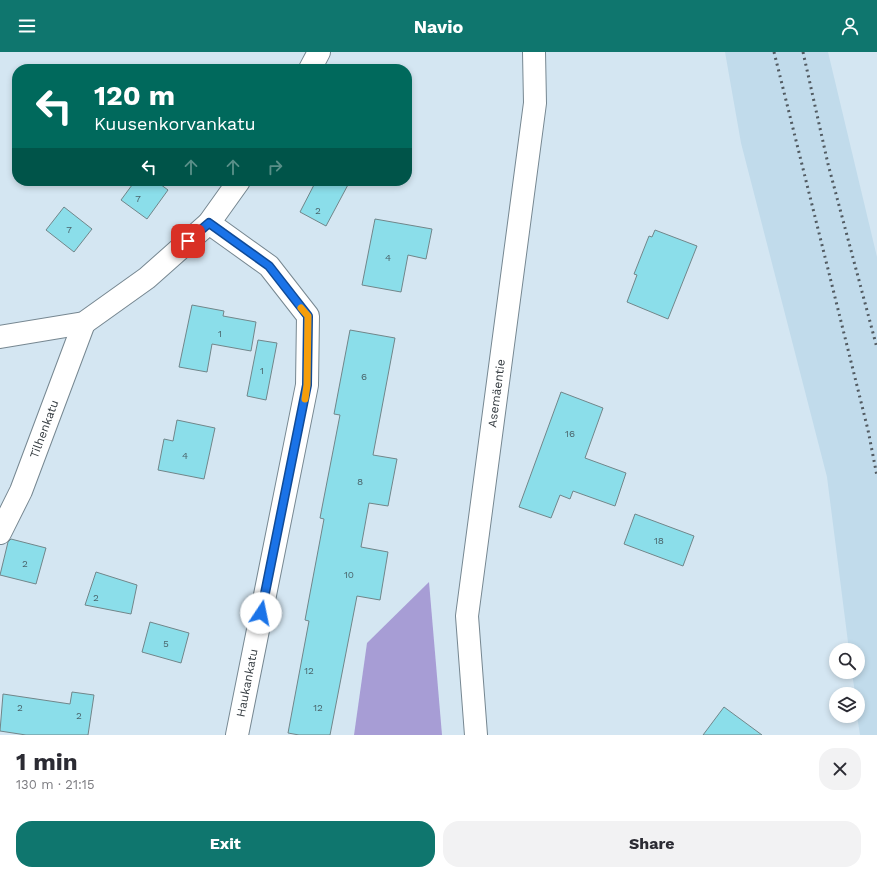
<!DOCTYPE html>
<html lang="en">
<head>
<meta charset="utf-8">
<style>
  :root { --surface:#fff; --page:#f2f2f3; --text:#2b2b33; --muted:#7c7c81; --accent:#0f766e }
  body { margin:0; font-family:"Work Sans",sans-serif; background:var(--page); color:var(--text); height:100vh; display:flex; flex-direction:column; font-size:15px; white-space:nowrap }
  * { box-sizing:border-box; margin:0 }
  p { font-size:13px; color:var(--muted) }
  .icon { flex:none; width:22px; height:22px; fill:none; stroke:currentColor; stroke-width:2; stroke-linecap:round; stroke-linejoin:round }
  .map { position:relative; height:683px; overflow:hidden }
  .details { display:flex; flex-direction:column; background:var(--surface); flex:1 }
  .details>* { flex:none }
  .hud { position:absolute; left:12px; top:12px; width:400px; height:122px; border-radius:16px; box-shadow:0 2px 6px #0003; background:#00695c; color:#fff; overflow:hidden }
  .tools { position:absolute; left:829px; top:591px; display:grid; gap:8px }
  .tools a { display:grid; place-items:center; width:36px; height:36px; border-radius:50%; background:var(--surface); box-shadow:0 2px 6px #0003; font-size:20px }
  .pin { position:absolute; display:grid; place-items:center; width:34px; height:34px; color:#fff; margin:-17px; border-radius:8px; box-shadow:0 2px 6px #0006 }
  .me { position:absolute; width:44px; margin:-22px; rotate:11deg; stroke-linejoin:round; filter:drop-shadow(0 0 3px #0008) }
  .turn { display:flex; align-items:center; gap:14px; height:84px; padding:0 16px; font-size:18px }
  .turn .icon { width:52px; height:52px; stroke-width:2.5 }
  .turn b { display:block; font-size:28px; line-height:34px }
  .lanes { display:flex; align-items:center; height:38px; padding:0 16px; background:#0003; justify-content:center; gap:20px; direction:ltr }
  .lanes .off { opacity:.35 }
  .round { display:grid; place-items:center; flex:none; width:42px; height:42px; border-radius:16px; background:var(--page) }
  .summary { display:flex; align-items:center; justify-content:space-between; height:68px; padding:0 16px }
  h1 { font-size:24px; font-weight:700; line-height:30px }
  .button { display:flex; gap:8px; margin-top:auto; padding:8px 16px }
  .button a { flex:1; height:46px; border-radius:16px; background:var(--accent); color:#fff; font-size:16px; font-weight:700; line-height:46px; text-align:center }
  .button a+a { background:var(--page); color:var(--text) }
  header { display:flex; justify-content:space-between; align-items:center; height:52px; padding:0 16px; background:var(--accent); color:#fff; font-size:18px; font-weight:700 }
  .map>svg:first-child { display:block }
  .built { fill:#c1dbeb }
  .forest { fill:#a79dd5 }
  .building { fill:#8bdeea; stroke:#71868a }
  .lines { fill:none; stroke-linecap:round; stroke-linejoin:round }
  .minor-casing { stroke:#768791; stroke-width:24 }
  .minor { stroke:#fff; stroke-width:22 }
  .rail { stroke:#525b62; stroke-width:3; stroke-dasharray:2 4; stroke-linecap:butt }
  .route-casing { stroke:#114b97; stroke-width:10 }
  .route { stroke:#1a73e8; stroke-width:7 }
  .slow { stroke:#f59e0b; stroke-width:7 }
  .labels { text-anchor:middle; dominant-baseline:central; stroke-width:4; stroke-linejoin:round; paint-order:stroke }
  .number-label { font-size:10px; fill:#4b656c }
  .street-label { font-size:12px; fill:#363d42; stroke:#fff }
</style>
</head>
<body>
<header><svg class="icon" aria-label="menu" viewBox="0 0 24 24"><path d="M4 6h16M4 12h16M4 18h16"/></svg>Navio<svg class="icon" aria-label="person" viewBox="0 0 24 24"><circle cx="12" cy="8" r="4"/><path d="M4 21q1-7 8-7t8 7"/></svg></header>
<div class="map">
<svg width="877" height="683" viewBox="0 0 877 683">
  <rect width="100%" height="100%" fill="#d4e6f2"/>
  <polygon class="built" points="725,0 828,0 877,205 877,683 860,683 857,664 858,642 855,642 852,620 858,620 858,598 849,598 827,425 741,91"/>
  <polygon class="forest" points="429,530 442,683 354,683 367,591"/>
  <g class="building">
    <polygon points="135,129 156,129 168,138 147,167 121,148"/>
    <polygon points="316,129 350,129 326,174 300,160"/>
    <polygon points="64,155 92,177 74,200 46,178"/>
    <polygon points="375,167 432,177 426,207 408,203 401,240 362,233"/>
    <polygon points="655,178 697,194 668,267 627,250 637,223 634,222 649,184 652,185"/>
    <polygon points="192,253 224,259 223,264 256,270 251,299 212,292 207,320 179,315"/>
    <polygon points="350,278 395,286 373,403 397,407 388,454 369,451 361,495 388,500 380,548 357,544 330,683 299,683 288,681 309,569 305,568 324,467 320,466 340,363 334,362"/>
    <polygon points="258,288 277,291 266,348 247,344"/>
    <polygon points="561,340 603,356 585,406 626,421 615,454 573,439 570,447 560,443 551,466 519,455"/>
    <polygon points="177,368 215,376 204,427 158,418 164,387 173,389"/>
    <polygon points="635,462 694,484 683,514 624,492"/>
    <polygon points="11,487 46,496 36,532 0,523 8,490"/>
    <polygon points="96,520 137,533 131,562 85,553"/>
    <polygon points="150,570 189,581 181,611 142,600"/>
    <polygon points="72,640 94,643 88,683 26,683 0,679 3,642 70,652"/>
    <polygon points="724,655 762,683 703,683"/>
  </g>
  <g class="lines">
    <g class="minor-casing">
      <g id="minor">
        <polyline points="310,17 319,0"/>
        <polyline points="209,171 269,214 308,264 307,333 237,683"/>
        <polyline points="0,285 84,271 147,226 209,171 239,129"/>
        <path id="s1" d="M0 481 21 439 84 271"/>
        <path id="s2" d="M476 683 467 564 535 51 534 0"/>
      </g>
    </g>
    <use href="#minor" class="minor"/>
    <g class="rail">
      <polyline points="774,0 868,378 877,424"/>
      <polyline points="803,0 828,112 877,296"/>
    </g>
  </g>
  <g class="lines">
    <g class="route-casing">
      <polyline id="route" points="188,189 209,171 269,214 308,264 307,333 261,561"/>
    </g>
    <use href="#route" class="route"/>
    <polyline class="slow" points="301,256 308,264 307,333 305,347"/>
  </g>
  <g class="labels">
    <g class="number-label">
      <text x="138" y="146">7</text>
      <text x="318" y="158">2</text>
      <text x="69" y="177">7</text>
      <text x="388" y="205">4</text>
      <text x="220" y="281">1</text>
      <text x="262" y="318">1</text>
      <text x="364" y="324">6</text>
      <text x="570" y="381">16</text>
      <text x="185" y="403">4</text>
      <text x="360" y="429">8</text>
      <text x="659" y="488">18</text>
      <text x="25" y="511">2</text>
      <text x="349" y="522">10</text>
      <text x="96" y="545">2</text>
      <text x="166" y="591">5</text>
      <text x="309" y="618">12</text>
      <text x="20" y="655">2</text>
      <text x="318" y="655">12</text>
      <text x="79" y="663">2</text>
    </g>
    <g class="street-label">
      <text stroke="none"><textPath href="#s2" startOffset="344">Asemäentie</textPath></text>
      <text stroke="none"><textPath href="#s1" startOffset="113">Tilhenkatu</textPath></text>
      <text transform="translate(247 631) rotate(-79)">Haukankatu</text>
    </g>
  </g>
</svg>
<div class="tools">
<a><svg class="icon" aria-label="search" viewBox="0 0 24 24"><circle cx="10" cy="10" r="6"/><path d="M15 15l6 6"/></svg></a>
<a><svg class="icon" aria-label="layers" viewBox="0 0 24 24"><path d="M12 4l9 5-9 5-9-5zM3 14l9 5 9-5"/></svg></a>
</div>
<div class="pin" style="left:188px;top:189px;background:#d93025"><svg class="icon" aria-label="arrive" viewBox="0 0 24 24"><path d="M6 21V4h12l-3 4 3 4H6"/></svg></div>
<svg class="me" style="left:261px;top:561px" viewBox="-20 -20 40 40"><circle r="19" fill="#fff"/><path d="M0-13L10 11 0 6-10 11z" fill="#1a73e8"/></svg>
<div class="hud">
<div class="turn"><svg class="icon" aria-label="left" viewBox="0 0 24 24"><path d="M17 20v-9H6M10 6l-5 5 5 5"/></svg><div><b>120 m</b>Kuusenkorvankatu</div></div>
<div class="lanes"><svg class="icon" aria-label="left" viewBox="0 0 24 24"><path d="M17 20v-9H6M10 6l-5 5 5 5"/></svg><svg class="icon off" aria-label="ahead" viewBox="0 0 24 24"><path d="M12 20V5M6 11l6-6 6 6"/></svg><svg class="icon off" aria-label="ahead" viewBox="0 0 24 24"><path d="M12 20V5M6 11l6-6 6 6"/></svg><svg class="icon off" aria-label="right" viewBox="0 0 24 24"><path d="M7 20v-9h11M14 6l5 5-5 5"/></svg></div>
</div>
</div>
<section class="details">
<div class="summary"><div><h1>1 min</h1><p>130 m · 21:15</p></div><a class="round"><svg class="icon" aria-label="close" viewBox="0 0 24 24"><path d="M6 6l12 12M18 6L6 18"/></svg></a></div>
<div class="button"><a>Exit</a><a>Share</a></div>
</section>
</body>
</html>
